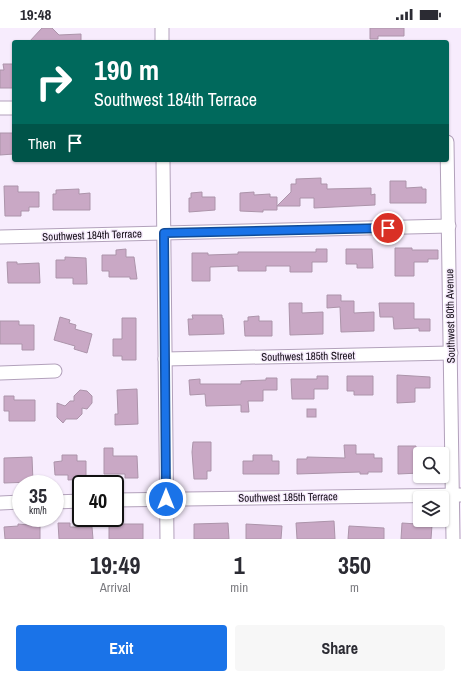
<!DOCTYPE html>
<html lang="en">
<head>
<meta charset="utf-8">
<style>
  :root { --surface:#fff; --page:#f7f7f7; --text:#2b2b33; --muted:#7c7c81; --accent:#1a73e8 }
  body { margin:0; font-family:"Archivo Narrow",sans-serif; background:var(--page); color:var(--text); height:100vh; display:flex; flex-direction:column; font-size:15px; white-space:nowrap }
  * { box-sizing:border-box; margin:0 }
  p { font-size:13px; color:var(--muted) }
  .icon { flex:none; width:22px; height:22px; fill:none; stroke:currentColor; stroke-width:2; stroke-linecap:round; stroke-linejoin:round }
  .map { position:relative; height:511px; overflow:hidden }
  .details { display:flex; flex-direction:column; background:var(--surface); flex:1 }
  .details>* { flex:none }
  .guide { position:absolute; left:12px; top:12px; width:437px; height:122px; border-radius:4px; box-shadow:0 1px 3px #0004; background:#00695c; color:#fff; overflow:hidden }
  .fabs { position:absolute; left:413px; top:419px; display:grid; gap:8px }
  .fabs a { display:grid; place-items:center; width:36px; height:36px; border-radius:4px; background:var(--surface); box-shadow:0 1px 3px #0004; font-size:20px }
  .speed { position:absolute; left:12px; top:447px; display:flex; gap:8px; font-size:20px; font-weight:700; text-align:center }
  .speed>* { display:grid; place-content:center; width:52px; height:52px; border-radius:50%; background:var(--surface); box-shadow:0 1px 3px #0004; line-height:1 }
  .speed small { font-size:10px; font-weight:400 }
  .speed .limit { border:2px solid #111; border-radius:6px; background:#fff; color:#111 }
  .pin { position:absolute; display:grid; place-items:center; width:34px; height:34px; color:#fff; margin:-17px; border:2px solid #fff; border-radius:50%; box-shadow:0 1px 4px #0007 }
  .me { position:absolute; width:44px; margin:-22px; rotate:0deg; stroke-linejoin:round; filter:drop-shadow(0 0 3px #0008) }
  .turn { display:flex; align-items:center; gap:14px; height:84px; padding:0 16px; font-size:18px }
  .turn .icon { width:52px; height:52px; stroke-width:2.5 }
  .turn b { display:block; font-size:28px; line-height:34px }
  .then { display:flex; align-items:center; height:38px; padding:0 16px; background:#0003; gap:8px; font-size:15px }
  .eta { display:flex; justify-content:space-evenly; align-items:center; height:68px; text-align:center }
  .eta b { font-size:24px; font-weight:800; line-height:28px }
  .action { display:flex; gap:8px; margin-top:auto; padding:8px 16px }
  .action a { flex:1; height:46px; border-radius:4px; background:var(--accent); color:#fff; font-size:16px; font-weight:800; line-height:46px; text-align:center }
  .action a+a { background:var(--page); color:var(--text) }
  .status { display:flex; justify-content:space-between; align-items:center; height:28px; padding:0 20px; background:var(--surface); direction:ltr }
  .status svg { height:11px; fill:currentColor }
  .map>svg:first-child { display:block }
  .building { fill:#c9a8c5; stroke:#ac94aa }
  .lines { fill:none; stroke-linecap:round; stroke-linejoin:round }
  .minor-casing { stroke:#b2a1bb; stroke-width:15 }
  .minor { stroke:#fff; stroke-width:13 }
  .route-casing { stroke:#114b97; stroke-width:10 }
  .route { stroke:#1a73e8; stroke-width:7 }
  .labels { text-anchor:middle; dominant-baseline:central; stroke-width:3; stroke-linejoin:round; paint-order:stroke }
  .street-label { font-size:11px; fill:#120c15; stroke:#f7ecfd }
</style>
</head>
<body>
<div class="status"><b>19:48</b><svg viewBox="0 0 49 12"><path d="M0 12V9h3v3zM5 12V6h3v6zM10 12V3h3v9zM15 12V0h3v12zM26 1h20v11H26zM47 4h2v5h-2z"/></svg></div>
<div class="map">
<svg width="461" height="511" viewBox="0 0 461 511">
  <rect width="100%" height="100%" fill="#f7ecfd"/>
  <g class="building">
    <polygon points="42,0 52,0 59,7 81,6 81,14 29,14"/>
    <polygon points="370,0 404,0 404,8 378,8 378,11 370,11"/>
    <polygon points="3,36 14,36 14,60 0,60 0,42 4,42"/>
    <polygon points="0,105 14,105 14,126 0,127"/>
    <polygon points="321,150 321,156 327,156 327,161 371,160 371,167 375,166 375,177 314,180 314,170 300,170 300,178 277,178 291,164 291,156 296,156 296,151"/>
    <polygon points="390,153 406,153 406,160 422,159 422,161 426,161 426,175 390,175"/>
    <polygon points="4,158 18,158 18,164 39,164 39,179 29,179 29,183 21,183 21,188 5,188"/>
    <polygon points="79,161 79,166 90,165 90,182 53,182 53,166 56,166 56,162"/>
    <polygon points="202,164 202,169 215,169 215,182 189,184 189,170 191,170 191,165"/>
    <polygon points="254,164 254,167 270,166 270,169 277,169 277,182 263,182 263,184 240,183 240,165"/>
    <polygon points="395,220 412,220 412,222 438,222 438,231 428,231 428,234 414,234 414,248 395,248"/>
    <polygon points="126,221 126,229 134,229 137,251 130,251 130,249 109,249 109,243 102,243 102,227 116,227 116,222"/>
    <polygon points="316,221 327,221 327,234 312,234 312,244 290,244 290,238 266,238 266,243 238,243 238,238 210,239 210,253 192,253 192,225 208,225 208,227 238,226 238,224 316,224"/>
    <polygon points="346,221 372,221 373,240 357,240 357,236 346,236"/>
    <polygon points="65,229 86,230 87,256 73,256 73,250 56,250 56,232 65,232"/>
    <polygon points="7,234 17,234 17,236 39,235 40,255 8,255"/>
    <polygon points="327,267 341,267 341,273 354,273 354,285 374,284 374,303 341,304 340,279 327,280"/>
    <polygon points="289,275 302,275 302,285 323,284 323,306 290,307"/>
    <polygon points="379,275 414,275 414,291 430,291 430,303 419,303 419,300 394,301 393,289 380,289"/>
    <polygon points="192,287 222,287 222,290 223,290 224,306 189,307 188,291 193,291"/>
    <polygon points="259,288 259,293 272,293 272,308 245,308 244,293 248,293 248,289"/>
    <polygon points="60,289 70,292 69,295 76,297 75,301 92,306 87,325 74,321 75,318 54,312"/>
    <polygon points="122,290 136,290 136,332 122,332 122,328 113,328 113,311 122,311"/>
    <polygon points="0,293 19,293 19,297 34,297 34,322 22,322 22,316 0,316"/>
    <polygon points="397,347 430,349 430,360 415,360 415,374 397,375"/>
    <polygon points="317,348 328,348 328,361 314,361 314,371 292,371 291,351 317,351"/>
    <polygon points="347,348 373,348 373,367 354,367 354,363 347,363"/>
    <polygon points="266,350 277,350 277,362 263,362 263,373 248,373 249,384 241,384 241,377 206,378 205,366 190,367 189,352 200,351 200,356 241,356 241,353 266,352"/>
    <polygon points="137,361 138,396 115,397 115,386 118,386 117,362"/>
    <polygon points="80,362 87,363 92,368 92,375 87,381 82,380 82,386 77,391 66,391 63,395 57,389 57,375 65,378 70,373 74,373 74,368"/>
    <polygon points="4,368 14,368 14,372 35,372 35,393 9,393 9,383 4,383"/>
    <rect x="307" y="381" width="9" height="8"/>
    <polygon points="193,414 211,414 211,443 207,443 207,451 194,451 192,424"/>
    <polygon points="344,417 356,417 356,426 374,426 374,430 382,430 382,444 368,444 368,446 360,446 360,444 297,446 297,431 307,431 307,429 345,430"/>
    <polygon points="398,418 416,418 416,432 420,432 420,445 398,446"/>
    <polygon points="104,420 113,420 113,428 137,428 138,450 125,450 125,446 104,446"/>
    <polygon points="62,427 77,427 77,433 86,433 86,451 68,452 68,447 55,447 54,434 62,433"/>
    <polygon points="253,427 272,427 272,433 279,433 279,446 243,446 243,433 253,433"/>
    <polygon points="32,429 33,454 4,455 4,430"/>
    <polygon points="334,493 335,511 297,511 296,495"/>
    <polygon points="58,495 70,495 70,499 92,499 93,511 59,511"/>
    <polygon points="228,495 229,511 194,511 194,496"/>
    <polygon points="402,495 432,497 431,511 401,511"/>
    <polygon points="18,496 40,498 40,511 5,511 4,499 18,498"/>
    <rect x="109" y="496" width="34" height="15"/>
    <polygon points="246,496 282,498 281,511 246,511"/>
    <polygon points="349,498 384,500 384,511 348,511"/>
  </g>
  <g class="lines">
    <g class="minor-casing">
      <g id="minor">
        <polyline points="162,0 162,14"/>
        <polyline points="0,80 14,80"/>
        <polyline points="447,114 453,511"/>
        <polyline points="163,132 167,511"/>
        <polyline points="0,209 449,198"/>
        <polyline points="165,331 451,325"/>
        <polyline points="0,345 55,343"/>
        <polyline points="115,472 461,467"/>
        <polyline points="55,474 81,473"/>
        <polyline points="0,475 21,474"/>
      </g>
    </g>
    <use href="#minor" class="minor"/>
  </g>
  <g class="lines">
    <g class="route-casing">
      <polyline id="route" points="166,471 164,205 388,200"/>
    </g>
    <use href="#route" class="route"/>
  </g>
  <g class="labels">
    <g class="street-label">
      <text transform="translate(92 207) rotate(-2)">Southwest 184th Terrace</text>
      <text transform="translate(450 288) rotate(-91)">Southwest 80th Avenue</text>
      <text transform="translate(308 328) rotate(-1)">Southwest 185th Street</text>
      <text transform="translate(288 469) rotate(-1)">Southwest 185th Terrace</text>
    </g>
  </g>
</svg>
<div class="fabs">
<a><svg class="icon" aria-label="search" viewBox="0 0 24 24"><circle cx="10" cy="10" r="6"/><path d="M15 15l6 6"/></svg></a>
<a><svg class="icon" aria-label="layers" viewBox="0 0 24 24"><path d="M12 4l9 5-9 5-9-5zM3 14l9 5 9-5"/></svg></a>
</div>
<div class="speed"><div>35<small>km/h</small></div><div class="limit">40</div></div>
<div class="pin" style="left:388px;top:200px;background:#d93025"><svg class="icon" aria-label="arrive" viewBox="0 0 24 24"><path d="M6 21V4h12l-3 4 3 4H6"/></svg></div>
<svg class="me" style="left:166px;top:471px" viewBox="-20 -20 40 40"><circle r="17" fill="#1a73e8" stroke="#fff" stroke-width="3"/><path d="M0-11L8 9 0 5-8 9z" fill="#fff"/></svg>
<div class="guide">
<div class="turn"><svg class="icon" aria-label="right" viewBox="0 0 24 24"><path d="M7 20v-9h11M14 6l5 5-5 5"/></svg><div><b>190 m</b>Southwest 184th Terrace</div></div>
<div class="then">Then<svg class="icon" aria-label="arrive" viewBox="0 0 24 24"><path d="M6 21V4h12l-3 4 3 4H6"/></svg></div>
</div>
</div>
<section class="details">
<div class="eta">
<div><b>19:49</b><p>Arrival</p></div>
<div><b>1</b><p>min</p></div>
<div><b>350</b><p>m</p></div>
</div>
<div class="action"><a>Exit</a><a>Share</a></div>
</section>
</body>
</html>
